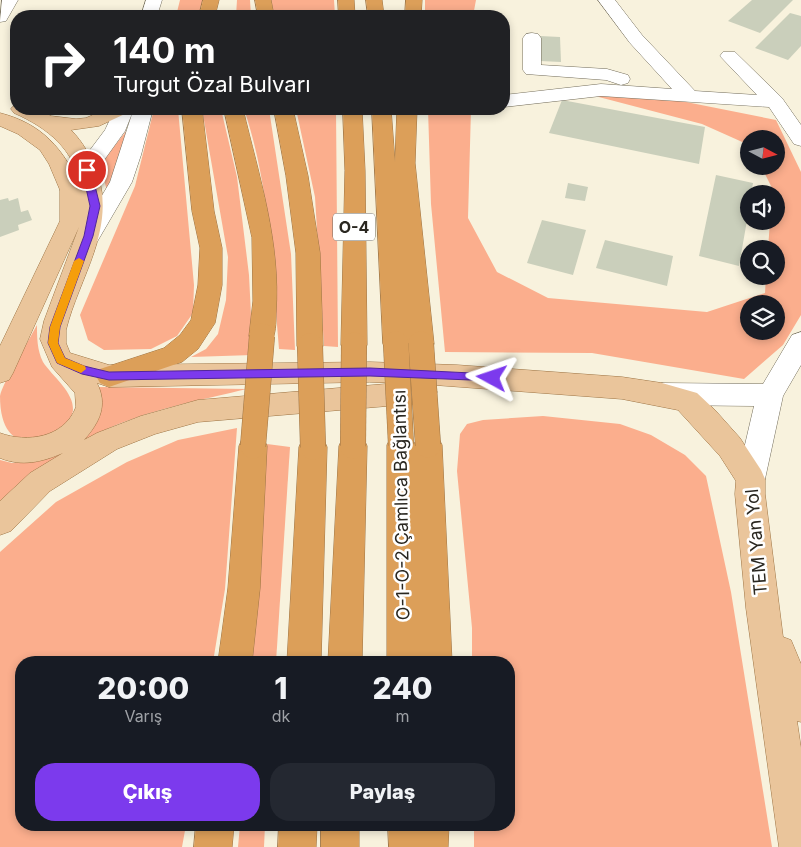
<!DOCTYPE html>
<html lang="tr">
<head>
<meta charset="utf-8">
<style>
  :root { --surface:#171b24; --page:#242831; --text:#f1f3f6; --muted:#9ea1a6; --accent:#7c3aed }
  body { margin:0; font-family:Inter,sans-serif; background:var(--page); color:var(--text); height:100vh; display:flex; flex-direction:column; font-size:19px; white-space:nowrap }
  * { box-sizing:border-box; margin:0 }
  p { font-size:16px; color:var(--muted) }
  .icon { flex:none; width:28px; height:28px; fill:none; stroke:currentColor; stroke-width:2; stroke-linecap:round; stroke-linejoin:round }
  .map { position:relative; flex:1; overflow:hidden }
  .side { position:absolute; left:15px; top:656px; width:500px; height:175px; display:flex; flex-direction:column; background:var(--surface); border-radius:20px; box-shadow:0 2px 8px #0003 }
  .side>* { flex:none }
  .guide { position:absolute; left:10px; top:10px; width:500px; height:105px; border-radius:20px; box-shadow:0 2px 8px #0003; background:#202124; color:#fff; overflow:hidden }
  .needle { width:32px; rotate:97deg }
  .tools { position:absolute; left:740px; top:130px; display:grid; gap:10px }
  .tools a { display:grid; place-items:center; width:45px; height:45px; border-radius:50%; background:var(--surface); box-shadow:0 2px 8px #0003; font-size:25px }
  .pin { position:absolute; display:grid; place-items:center; width:42px; height:42px; color:#fff; margin:-21px; border:2px solid #fff; border-radius:50%; box-shadow:0 1px 5px #0007 }
  .me { position:absolute; width:55px; margin:-28px; rotate:275deg; stroke-linejoin:round; filter:drop-shadow(0 0 4px #0008) }
  .turn { display:flex; align-items:center; gap:18px; height:105px; padding:0 20px; font-size:22px }
  .turn .icon { width:65px; height:65px; stroke-width:2.5 }
  .turn b { display:block; font-size:35px; line-height:42px }
  .eta { display:flex; justify-content:space-evenly; align-items:center; height:85px; text-align:center }
  .eta b { font-size:30px; font-weight:800; line-height:35px }
  .cta { display:flex; gap:10px; margin-top:auto; padding:10px 20px }
  .cta a { flex:1; height:58px; border-radius:20px; background:var(--accent); color:#fff; font-size:20px; font-weight:800; line-height:58px; text-align:center }
  .cta a+a { background:var(--page); color:var(--text) }
  .map>svg:first-child { display:block }
  .green { fill:#fbae8d; fill-rule:evenodd }
  .building { fill:#cacfbb }
  .lines { fill:none; stroke-linecap:round; stroke-linejoin:round }
  .minor-casing { stroke:#736d5b; stroke-width:1 }
  .major-casing { stroke:#9e7545; stroke-width:1 }
  .highway-casing { stroke:#9e7545; stroke-width:1 }
  .minor { fill:#fff; fill-rule:evenodd }
  .major { fill:#eac59b; fill-rule:evenodd }
  .highway { fill:#dc9f59; fill-rule:evenodd }
  .highway-bridge-casing { stroke:#9e7545; stroke-width:26; stroke-linecap:butt }
  .highway-bridge { stroke:#dc9f59; stroke-width:25 }
  .route { fill:#7c3aed; stroke:#51269a }
  .slow { fill:#f59e0b }
  .labels { text-anchor:middle; dominant-baseline:central; stroke-width:5; stroke-linejoin:round; paint-order:stroke }
  .shield { fill:#fff; stroke:#6a6863; stroke-width:1 }
  .shield-label { font-size:16px; font-weight:bold; fill:#2a2720 }
  .street-label { font-size:18px; fill:#2a2720; stroke:#fff }
</style>
</head>
<body>
<div class="map">
<svg width="801" height="847" viewBox="0 0 801 847">
  <rect width="100%" height="100%" fill="#f8f2dd"/>
  <g class="green">
    <polygon points="180,0 203,0 198,16 176,16"/>
    <polygon points="237,0 250,0 251,16 236,16"/>
    <polygon points="271,0 334,0 335,16 274,16"/>
    <polygon points="425,0 476,0 473,16 425,16"/>
    <path d="M595 91 681 101 776 120 801 172V315L783 345 744 379 592 353 445 352 431 204 428 109H471L468 218 497 272 548 298 707 312 765 293 766 276H776V249H768L770 221H776V194H771L772 188 761 166H776V139H749V145L702 124 595 96ZM749 304H776V331H749Z"/>
    <polygon points="154,109 178,109 194,285 193,313 177,336 151,349 104,350 88,340 80,315 135,186"/>
    <polygon points="202,109 221,109 237,177 249,275 253,355 191,357 206,349 218,334 226,300 228,257"/>
    <path d="M244 109H269L291 254 295 350 279 349C272 268 270 186 244 109Z"/>
    <polygon points="296,109 336,109 338,347 324,346 315,197"/>
    <polygon points="131,125 107,191 100,164"/>
    <path d="M37 325C37 337 37 350 43 362 52 376 74 392 73 410 71 433 0 473 0 396 3 382 29 340 37 325Z"/>
    <path d="M99 387 247 389C162 409 97 419 30 480 20 490 8 499 0 510V460L12 463 40 459 95 411Z"/>
    <polygon points="543,416 620,424 651,435 685,455 706,476 731,592 772,847 474,847 474,825 509,825 509,662 472,662 472,628 457,471 460,434 467,424 483,420"/>
    <polygon points="237,428 225,589 213,662 21,662 21,825 186,825 182,847 0,847 0,552 56,502 127,462 178,440"/>
    <polygon points="267,444 290,447 276,662 252,662"/>
    <polygon points="240,825 265,825 264,847 238,847"/>
  </g>
  <g class="building">
    <polygon points="752,0 793,0 760,33 728,21"/>
    <polygon points="790,13 801,16 801,46 788,60 755,48"/>
    <polygon points="540,36 560,37 561,62 540,61"/>
    <polygon points="562,100 705,127 699,164 549,133"/>
    <polygon points="716,175 753,183 751,194 749,194 749,209 739,266 699,256"/>
    <polygon points="568,183 588,187 585,201 565,198"/>
    <polygon points="8,198 9,201 18,198 21,212 28,210 32,220 18,225 19,230 0,237 0,200"/>
    <polygon points="542,220 586,230 573,275 527,263"/>
    <polygon points="605,240 673,256 667,286 596,268"/>
  </g>
  <g class="lines">
    <g class="minor-casing">
      <g id="minor">
        <polygon points="2,0 18,0 6,21 0,22"/>
        <polygon points="146,0 162,0 157,16 141,16"/>
        <polygon points="598,0 615,0 642,35 695,91 757,95 720,56 723,52 735,52 782,98 801,125 801,146 794,144 769,107 601,96 504,107 504,95 601,84 672,89 630,43"/>
        <polygon points="532,33 538,34 541,38 541,65 607,69 628,75 630,79 628,83 621,85 606,80 526,74 523,70 523,38 526,34"/>
        <polygon points="115,109 153,109 141,155 132,182 97,242 89,244 81,242 78,236 110,182 133,111 125,131 79,195 71,197 63,195 60,190 105,130"/>
        <polygon points="801,332 801,365 783,396 765,479 761,488 751,492 741,488 737,479 754,406 662,405 653,402 649,394 653,386 662,383 763,384 792,335"/>
      </g>
    </g>
    <g class="major-casing">
      <path id="major" d="M16 104V109H37L51 116 76 119 86 118 106 109H130L127 113 99 126 71 130C83 142 91 157 97 172 117 229 79 277 66 330V343L70 353 109 365 370 362 457 365 622 377 662 383 697 393 715 410 740 438 761 470 765 479V494L783 637 791 640 801 664V722L797 721 801 748V847H779L746 608 735 494 736 481 720 456 678 410 622 399 434 385 437 392 433 400 424 403 198 422 155 434 117 449 50 491 11 531 0 535V501L30 473 63 453C42 462 22 467 0 458V433C27 443 64 438 76 407L75 393 52 367 40 339 44 321 79 227 13 373 9 380 0 383V346L60 221V190L49 164 40 150 18 134 0 126V113C43 124 63 149 81 187 74 149 48 128 14 113L11 109ZM370 382 397 383 198 400 141 416 97 433 84 440C100 422 108 405 97 383L109 387Z"/>
    </g>
    <g class="highway-casing">
      <g id="highway">
        <polygon points="203,0 219,0 215,16 199,16"/>
        <polygon points="255,0 271,0 274,16 258,16"/>
        <polygon points="338,0 354,0 355,16 339,16"/>
        <polygon points="366,0 382,0 384,16 368,16"/>
        <polygon points="406,0 422,0 421,16 405,16"/>
        <polygon points="182,109 202,109 214,211 222,248 222,285 215,323 198,349 182,362 109,387 100,383 96,376 100,369 164,348 180,335 191,320 198,285 200,248 192,211"/>
        <path d="M224 109H243C259 176 281 243 276 313 276 324 276 333 271 343L262 346 253 343 249 336 253 301 252 238Z"/>
        <polygon points="274,109 293,109 308,176 320,253 323,346 319,353 310,356 301,353 297,346 296,253 286,176"/>
        <polygon points="343,109 362,109 365,171 367,345 363,352 354,355 345,352 341,345 345,171"/>
        <polygon points="372,109 391,109 395,162 397,109 417,109 415,163 434,344 430,351 421,354 412,351 408,344 405,351 396,354 387,351 383,344"/>
        <polygon points="401,433 411,437 414,444 418,437 428,433 438,437 442,445 452,662 387,662 387,445 391,437"/>
        <polygon points="253,434 263,437 267,446 260,588 252,662 218,662 228,588 239,446 243,437"/>
        <polygon points="353,434 363,437 367,446 362,662 328,662 339,446 343,437"/>
        <polygon points="313,435 323,438 327,447 321,662 287,662 299,447 303,438"/>
        <polygon points="196,825 234,825 232,847 194,847"/>
        <polygon points="279,825 317,825 316,847 278,847"/>
        <rect x="321" y="825" width="38" height="22"/>
        <polygon points="388,825 449,825 448,847 389,847"/>
      </g>
    </g>
    <use href="#minor" class="minor"/>
    <use href="#major" class="major"/>
    <use href="#highway" class="highway"/>
    <g class="highway-bridge-casing">
      <g id="highway-bridge">
        <polyline points="396,344 401,445"/>
        <polyline points="421,344 428,445"/>
        <polyline points="310,346 313,447"/>
        <polyline points="253,446 262,336"/>
        <polyline points="353,446 354,345"/>
      </g>
    </g>
    <use href="#highway-bridge" class="highway-bridge"/>
  </g>
  <polygon class="route" points="87,167 91,170 100,206 93,236 60,327 58,343 65,358 84,366 109,372 370,368 492,374 498,378 496,381 370,376 109,380 82,374 57,363 48,343 50,327 84,236 90,206 82,170"/>
  <polygon class="slow" points="79,258 84,261 60,327 58,343 65,358 85,366 86,369 81,373 57,363 48,343 50,327 74,261"/>
  <g class="labels">
    <rect class="shield" x="333" y="213.5" width="42" height="27" rx="4"/>
    <g class="shield-label">
      <text x="354" y="227">O-4</text>
    </g>
    <g class="street-label">
      <text transform="translate(401 505) rotate(-91)">O-1-O-2 Çamlıca Bağlantısı</text>
      <text transform="translate(756 542) rotate(-95)">TEM Yan Yol</text>
    </g>
  </g>
</svg>
<div class="tools">
<a><svg class="needle" viewBox="-14 -14 28 28"><path d="M0-13l5 13h-10z" fill="#e53935"/><path d="M0 13l5-13h-10z" fill="#9ea1a6"/></svg></a>
<a><svg class="icon" aria-label="sound" viewBox="0 0 24 24"><path d="M4 9h4l5-4v14l-5-4H4zM17 9q2 3 0 6"/></svg></a>
<a><svg class="icon" aria-label="search" viewBox="0 0 24 24"><circle cx="10" cy="10" r="6"/><path d="M15 15l6 6"/></svg></a>
<a><svg class="icon" aria-label="layers" viewBox="0 0 24 24"><path d="M12 4l9 5-9 5-9-5zM3 14l9 5 9-5"/></svg></a>
</div>
<div class="pin" style="left:87px;top:170px;background:#d93025"><svg class="icon" aria-label="arrive" viewBox="0 0 24 24"><path d="M6 21V4h12l-3 4 3 4H6"/></svg></div>
<svg class="me" style="left:492px;top:378px" viewBox="-20 -20 40 40"><path d="M0-17L14 15 0 8-14 15z" fill="#7c3aed" stroke="#fff" stroke-width="4"/></svg>
<div class="guide">
<div class="turn"><svg class="icon" aria-label="right" viewBox="0 0 24 24"><path d="M7 20v-9h11M14 6l5 5-5 5"/></svg><div><b>140 m</b>Turgut Özal Bulvarı</div></div>
</div>
<section class="side">
<div class="eta">
<div><b>20:00</b><p>Varış</p></div>
<div><b>1</b><p>dk</p></div>
<div><b>240</b><p>m</p></div>
</div>
<div class="cta"><a>Çıkış</a><a>Paylaş</a></div>
</section>
</div>
</body>
</html>
